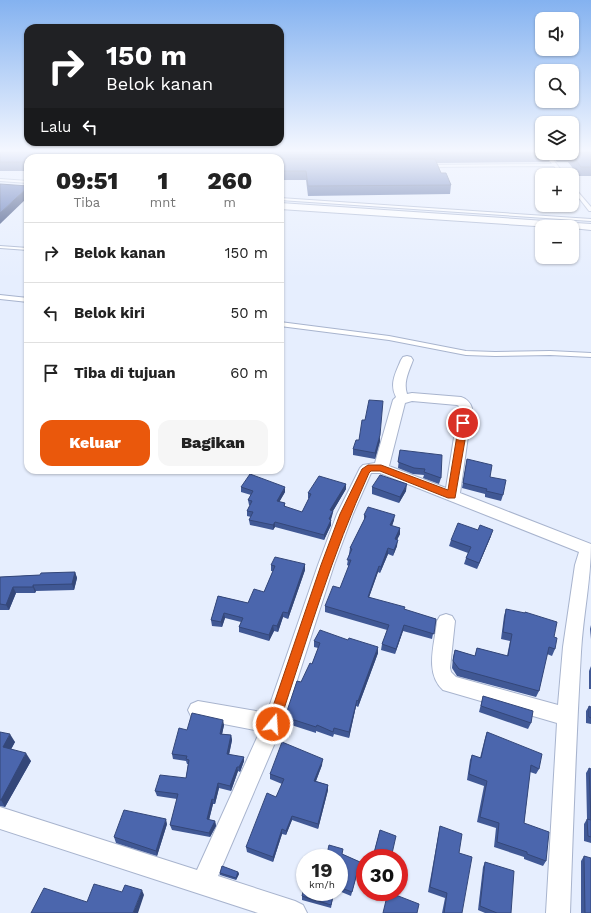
<!DOCTYPE html>
<html lang="id">
<head>
<meta charset="utf-8">
<style>
  :root { --surface:#fff; --page:#f6f6f6; --text:#222; --muted:#767676; --line:#e0e0e0; --accent:#ea580c }
  body { margin:0; font-family:"Work Sans",sans-serif; background:var(--page); color:var(--text); height:100vh; display:flex; flex-direction:column; font-size:15px; white-space:nowrap }
  * { box-sizing:border-box; margin:0 }
  p { font-size:13px; color:var(--muted) }
  .icon { flex:none; width:22px; height:22px; fill:none; stroke:currentColor; stroke-width:2; stroke-linecap:round; stroke-linejoin:round }
  .map { position:relative; flex:1; overflow:hidden }
  .sheet { position:absolute; left:24px; top:154px; width:260px; height:320px; display:flex; flex-direction:column; background:var(--surface); border-radius:12px; box-shadow:0 1px 3px #0004 }
  .sheet>* { flex:none }
  .top-card { position:absolute; left:24px; top:24px; width:260px; height:122px; border-radius:12px; box-shadow:0 1px 3px #0004; background:#202124; color:#fff; overflow:hidden }
  .tools { position:absolute; left:535px; top:12px; display:grid; gap:8px }
  .tools a { display:grid; place-items:center; width:44px; height:44px; border-radius:8px; background:var(--surface); box-shadow:0 1px 3px #0004; font-size:20px }
  .speed { position:absolute; left:296px; top:849px; display:flex; gap:8px; font-size:20px; font-weight:700; text-align:center }
  .speed>* { display:grid; place-content:center; width:52px; height:52px; border-radius:50%; background:var(--surface); box-shadow:0 1px 3px #0004; line-height:1 }
  .speed small { font-size:10px; font-weight:400 }
  .speed .limit { border:6px solid #d22; background:#fff; color:#111 }
  .pin { position:absolute; display:grid; place-items:center; width:34px; height:34px; color:#fff; margin:-17px; border:2px solid #fff; border-radius:50%; box-shadow:0 1px 4px #0007 }
  .me { position:absolute; width:44px; margin:-22px; rotate:18deg; stroke-linejoin:round; filter:drop-shadow(0 0 3px #0008) }
  .turn { display:flex; align-items:center; gap:14px; height:84px; padding:0 16px; font-size:18px }
  .turn .icon { width:52px; height:52px; stroke-width:2.5 }
  .turn b { display:block; font-size:28px; line-height:34px }
  .then { display:flex; align-items:center; height:38px; padding:0 16px; background:#0003; gap:8px; font-size:15px }
  .eta { display:flex; justify-content:space-evenly; align-items:center; height:68px; text-align:center }
  .eta b { font-size:24px; font-weight:800; line-height:28px }
  .action { display:flex; gap:8px; margin-top:auto; padding:8px 16px }
  .action a { flex:1; height:46px; border-radius:12px; background:var(--accent); color:#fff; font-size:16px; font-weight:800; line-height:46px; text-align:center }
  .action a+a { background:var(--page); color:var(--text) }
  ul { padding:0; list-style:none }
  li { display:flex; align-items:center; gap:12px; height:60px; padding:0 16px; border-top:1px solid var(--line) }
  li div { flex:1 }
  li b { display:block; font-size:15px }
  li em { font-style:normal }
  .map>svg:first-child { display:block }
  .lines { fill:none; stroke-linecap:round; stroke-linejoin:round }
  .service-casing { stroke:#a8b4ce; stroke-width:2 }
  .minor-casing { stroke:#a8b4ce; stroke-width:2 }
  .service { fill:#fff; fill-rule:evenodd }
  .minor { fill:#fff; fill-rule:evenodd }
  .wall { fill:#405895 }
  .shaded-wall { fill:#344779 }
  .building { fill:#4b66ad; stroke:#344779 }
  .route { fill:#ea580c; stroke:#983908 }
</style>
</head>
<body>
<div class="map">
<svg width="591" height="913" viewBox="0 0 591 913">
  <rect width="100%" height="100%" fill="#e6eefe"/>
  <g class="lines">
    <g class="service-casing">
      <g id="service">
        <polygon points="544,153 548,153 565,175 561,175 554,166 429,167 427,166 429,165 552,164"/>
        <polygon points="0,179 28,181 28,183 0,181"/>
        <polygon points="572,185 591,207 591,211 589,211 572,189"/>
        <polygon points="280,198 591,219 591,221 280,200"/>
        <polygon points="0,246 28,248 28,250 0,248"/>
        <polygon points="0,295 28,298 28,302 0,299"/>
        <polygon points="280,322 389,336 466,351 495,352 550,351 591,353 591,357 550,355 495,356 466,355 389,340 280,326"/>
      </g>
    </g>
    <g class="minor-casing">
      <g id="minor">
        <polygon points="280,203 591,224 591,230 572,228 572,227 551,227 280,209"/>
        <path d="M407 356 411 357 413 360C409 371 403 382 407 394L412 393 461 397C467 399 470 402 472 408L460 493 591 544C591 580 583 616 581 652 576 739 573 826 570 913H546L557 723 443 690C424 673 435 643 437 621L440 616 446 614 452 616 455 621 450 668 451 672 456 677 558 705 563 647 575 565 579 552 380 473H371L353 514 334 565 283 724 218 876 295 901 303 905 307 913H258L0 829V807L197 870 260 731 198 719 191 716 188 710 191 704 198 701 267 713 318 565 337 514 360 468 363 465 375 463 393 400 396 397C389 384 396 372 401 360L403 357ZM412 401 457 405 459 406 446 488 389 466 405 403Z"/>
      </g>
    </g>
    <use href="#service" class="service"/>
    <use href="#minor" class="minor"/>
  </g>
  <g class="wall">
    <polygon points="0,152 542,153 572,153 591,152 591,176 579,176 568,162 557,162 551,155 549,162 437,163 441,173 451,185 450,194 308,196 306,180 280,180 280,158 28,158 28,171 0,171"/>
    <polygon points="380,441 375,459 353,455 353,449"/>
    <polygon points="400,450 441,478 439,484 423,478 424,475 413,474 398,468"/>
    <polygon points="467,459 490,477 503,495 501,501 485,497 485,494 462,488"/>
    <polygon points="346,484 346,489 333,511 332,516 331,520 331,525 324,540 275,527 273,530 250,525 249,520 251,517 247,516 247,511 250,505 249,505 248,500 251,495 241,492 241,487 285,492 279,502 285,503 285,507 302,512 309,498 308,498 308,493"/>
    <polygon points="372,487 406,491 399,503 372,494"/>
    <polygon points="364,515 394,520 392,526 400,528 400,534 397,540 397,546 393,556 388,554 380,573 378,572 369,597 405,610 436,619 432,639 403,631 395,654 381,650 382,644 387,630 325,612 325,606 340,588 349,566 347,565 350,548 364,520"/>
    <polygon points="491,536 477,569 464,564 466,558 468,553 449,546 451,540"/>
    <polygon points="305,564 305,570 288,619 283,617 278,632 274,631 269,641 239,632 239,627 241,622 225,618 222,627 212,626 211,620 218,596 248,603 264,592 273,571 271,571 271,565"/>
    <polygon points="75,572 77,578 74,590 36,591 35,593 16,593 9,610 0,610 0,577 40,575"/>
    <polygon points="506,609 554,637 555,649 552,656 547,654 539,691 536,697 457,676 452,668 453,657 455,650 475,656 477,648 507,656 510,641 501,639 504,616"/>
    <polygon points="591,625 591,639 590,629"/>
    <polygon points="314,641 378,653 358,707 356,706 349,738 334,734 333,737 316,731 316,733 285,723 285,717 301,682 312,664 318,648 314,647"/>
    <polygon points="591,664 591,689 589,689 589,671 591,666"/>
    <polygon points="483,696 531,723 528,729 479,712"/>
    <polygon points="589,706 591,707 591,724 586,723 586,711"/>
    <polygon points="224,725 222,734 231,735 232,740 229,755 244,757 244,761 240,772 238,771 231,791 219,788 215,804 213,804 209,820 215,821 216,826 210,837 172,830 170,825 177,799 157,796 155,791 186,778 188,764 187,764 186,761 173,759 172,754 187,730"/>
    <polygon points="0,732 15,742 11,749 31,761 5,807 0,806"/>
    <polygon points="487,732 539,769 536,774 530,772 524,823 546,861 543,866 524,859 524,857 494,847 496,828 477,822 484,786 467,780 470,760 472,755 480,758 485,738"/>
    <polygon points="322,765 316,781 328,785 328,790 318,829 292,820 286,835 282,834 273,862 247,852 246,847 276,797 282,784 270,779 270,774"/>
    <polygon points="589,768 591,769 591,843 584,841 584,824 587,819 586,773"/>
    <polygon points="167,824 157,856 116,843 114,837"/>
    <polygon points="440,826 459,853 462,913 442,913 445,898 428,892 439,831"/>
    <polygon points="380,830 391,858 380,858 373,856"/>
    <polygon points="342,854 360,862 351,896 339,891 339,858"/>
    <polygon points="584,856 591,913 581,913 581,861"/>
    <polygon points="485,862 511,913 485,913 478,910 483,867"/>
    <polygon points="238,872 239,874 236,880 220,875 220,873"/>
    <polygon points="334,892 331,908 302,900 302,896"/>
  </g>
  <g class="shaded-wall">
    <polygon points="28,187 28,197 0,224 0,213"/>
    <polygon points="380,435 380,441 375,459 375,453"/>
    <polygon points="346,484 346,489 333,511 332,516 328,524 330,510"/>
    <polygon points="407,484 406,491 399,503 400,497"/>
    <polygon points="285,487 285,492 277,506 277,501"/>
    <polygon points="395,515 394,520 390,531 390,525"/>
    <polygon points="331,520 331,525 324,540 324,535"/>
    <polygon points="275,522 275,527 273,530 273,525"/>
    <polygon points="400,528 400,534 394,545 395,539"/>
    <polygon points="493,530 491,536 477,569 479,563"/>
    <polygon points="398,540 397,546 393,556 394,550"/>
    <polygon points="388,548 388,554 380,573 381,567"/>
    <polygon points="305,564 305,570 288,619 288,613"/>
    <polygon points="379,566 378,572 367,603 368,597"/>
    <polygon points="75,572 77,578 74,590 72,584"/>
    <polygon points="33,585 36,591 35,593 33,587"/>
    <polygon points="13,587 16,593 9,610 6,605"/>
    <polygon points="283,612 283,617 278,632 277,626"/>
    <polygon points="224,613 225,618 222,627 221,622"/>
    <polygon points="273,625 274,631 269,641 269,635"/>
    <polygon points="404,625 403,631 395,654 396,649"/>
    <polygon points="378,647 378,653 358,707 358,701"/>
    <polygon points="357,700 356,706 349,738 349,732"/>
    <polygon points="223,720 224,725 221,739 220,734"/>
    <polygon points="10,734 15,742 8,755 3,747"/>
    <polygon points="231,735 232,740 228,759 227,754"/>
    <polygon points="26,753 31,761 5,807 1,800"/>
    <polygon points="244,757 244,761 240,772 239,767"/>
    <polygon points="323,759 322,765 314,786 314,781"/>
    <polygon points="237,767 238,771 231,791 230,786"/>
    <polygon points="218,783 219,788 215,804 214,800"/>
    <polygon points="328,785 328,790 318,829 318,824"/>
    <polygon points="212,799 213,804 208,824 207,819"/>
    <polygon points="292,816 292,820 286,835 286,831"/>
    <polygon points="166,819 167,824 157,856 156,851"/>
    <polygon points="215,821 216,826 210,837 209,833"/>
    <polygon points="282,829 282,834 273,862 273,857"/>
    <polygon points="238,872 239,874 236,880 236,878"/>
    <polygon points="142,890 144,895 138,913 133,913"/>
  </g>
  <g class="building">
    <polygon points="0,152 542,152 542,153 551,153 280,155 278,156 279,158 80,158 82,155 61,155 59,158 28,158 28,162 0,162"/>
    <polygon points="572,152 591,152 591,167 581,167 571,153 559,153 572,153"/>
    <polygon points="280,159 435,159 441,173 446,173 451,185 308,186 306,171 280,171"/>
    <polygon points="0,184 28,186 28,187 0,213"/>
    <polygon points="369,400 383,401 380,435 375,453 353,449 356,440 359,440 362,420 365,420"/>
    <polygon points="400,450 442,455 441,478 424,472 425,469 414,468 398,462"/>
    <polygon points="467,459 492,465 490,477 506,480 503,495 486,491 487,489 463,483"/>
    <polygon points="250,474 285,487 277,501 285,503 284,506 302,512 311,494 308,493 319,476 346,484 330,510 333,511 329,519 331,520 324,535 275,522 273,525 249,520 253,512 247,511 252,501 248,500 253,491 241,487"/>
    <polygon points="380,475 407,484 400,497 372,487"/>
    <polygon points="368,507 395,515 390,525 400,528 395,539 398,540 394,550 388,548 381,567 379,566 368,597 405,607 404,609 436,619 434,634 404,625 396,649 382,644 389,625 325,606 333,586 340,588 351,560 347,560 352,549 350,548 366,516 364,515"/>
    <polygon points="458,523 478,530 480,525 493,530 479,563 466,558 471,547 451,540"/>
    <polygon points="275,557 305,564 288,613 283,612 277,626 273,625 269,635 239,627 243,618 224,613 221,622 211,620 218,596 248,603 254,589 264,592 275,566 271,565"/>
    <polygon points="75,572 72,584 33,585 33,587 13,587 6,605 0,604 0,577 40,575 41,573"/>
    <polygon points="506,609 525,613 525,612 557,622 554,637 557,638 555,649 549,647 539,691 459,669 453,661 455,650 475,656 477,648 508,656 512,634 503,632"/>
    <polygon points="320,630 348,640 349,638 378,647 358,701 357,700 349,732 334,728 333,732 317,725 316,727 285,717 297,681 301,682 310,663 312,664 320,643 314,641"/>
    <polygon points="483,696 533,711 531,723 481,706"/>
    <polygon points="589,706 591,707 591,718 589,717"/>
    <polygon points="192,713 223,720 220,734 231,735 227,754 244,757 239,767 237,767 230,786 218,783 214,800 212,799 207,819 215,821 209,833 170,825 178,794 155,791 160,775 186,778 189,760 186,759 187,756 172,754 179,728 187,730"/>
    <polygon points="0,732 10,734 3,747 26,753 1,800 0,800"/>
    <polygon points="487,732 542,754 539,769 531,765 524,823 549,832 546,861 527,854 527,852 497,842 499,823 480,817 487,781 469,774 472,755 481,758"/>
    <polygon points="282,742 323,759 314,781 328,785 318,824 292,816 286,831 282,829 273,857 246,847 267,793 276,797 284,779 270,774"/>
    <polygon points="589,768 591,769 591,837 588,836 587,819 591,820"/>
    <polygon points="124,810 166,819 156,851 114,837"/>
    <polygon points="440,826 462,834 459,853 472,857 462,913 444,913 447,893 430,887"/>
    <polygon points="380,830 396,836 391,858 388,858 374,853"/>
    <polygon points="329,845 343,849 342,854 360,862 352,892 339,887 339,858 326,858"/>
    <polygon points="584,856 591,858 591,913 585,913"/>
    <polygon points="485,862 514,871 511,913 497,913 480,906"/>
    <polygon points="222,866 238,872 236,878 220,873"/>
    <polygon points="94,884 122,892 125,885 142,890 133,913 31,913 44,888 87,902"/>
    <polygon points="305,884 305,892 334,892 331,905 302,896"/>
    <polygon points="388,892 419,904 417,913 383,913"/>
  </g>
  <linearGradient id="sky" x2="0" y2="1"><stop stop-color="#84b2f0"/><stop offset="0.54" stop-color="#f4f7ff"/><stop offset="1" stop-color="#f4f7ff" stop-opacity="0"/></linearGradient>
  <rect width="591" height="279" fill="url(#sky)"/>
  <path class="route" d="M463 420 468 423 455 498H448L380 471H371L369 473C332 554 307 640 279 724L278 729 273 730 268 729 267 724 321 565 340 514 362 469 368 465H381L448 490 459 423Z"/>
</svg>
<div class="tools">
<a><svg class="icon" aria-label="sound" viewBox="0 0 24 24"><path d="M4 9h4l5-4v14l-5-4H4zM17 9q2 3 0 6"/></svg></a>
<a><svg class="icon" aria-label="search" viewBox="0 0 24 24"><circle cx="10" cy="10" r="6"/><path d="M15 15l6 6"/></svg></a>
<a><svg class="icon" aria-label="layers" viewBox="0 0 24 24"><path d="M12 4l9 5-9 5-9-5zM3 14l9 5 9-5"/></svg></a>
<a>+</a>
<a>−</a>
</div>
<div class="speed"><div>19<small>km/h</small></div><div class="limit">30</div></div>
<div class="pin" style="left:463px;top:423px;background:#d93025"><svg class="icon" aria-label="arrive" viewBox="0 0 24 24"><path d="M6 21V4h12l-3 4 3 4H6"/></svg></div>
<svg class="me" style="left:273px;top:724px" viewBox="-20 -20 40 40"><circle r="17" fill="#ea580c" stroke="#fff" stroke-width="3"/><path d="M0-11L8 9 0 5-8 9z" fill="#fff"/></svg>
<div class="top-card">
<div class="turn"><svg class="icon" aria-label="right" viewBox="0 0 24 24"><path d="M7 20v-9h11M14 6l5 5-5 5"/></svg><div><b>150 m</b>Belok kanan</div></div>
<div class="then">Lalu<svg class="icon" aria-label="left" viewBox="0 0 24 24"><path d="M17 20v-9H6M10 6l-5 5 5 5"/></svg></div>
</div>
<section class="sheet">
<div class="eta">
<div><b>09:51</b><p>Tiba</p></div>
<div><b>1</b><p>mnt</p></div>
<div><b>260</b><p>m</p></div>
</div>
<ul>
<li><svg class="icon" aria-label="right" viewBox="0 0 24 24"><path d="M7 20v-9h11M14 6l5 5-5 5"/></svg><div><b>Belok kanan</b></div><em>150 m</em></li>
<li><svg class="icon" aria-label="left" viewBox="0 0 24 24"><path d="M17 20v-9H6M10 6l-5 5 5 5"/></svg><div><b>Belok kiri</b></div><em>50 m</em></li>
<li><svg class="icon" aria-label="arrive" viewBox="0 0 24 24"><path d="M6 21V4h12l-3 4 3 4H6"/></svg><div><b>Tiba di tujuan</b></div><em>60 m</em></li>
</ul>
<div class="action"><a>Keluar</a><a>Bagikan</a></div>
</section>
</div>
</body>
</html>
